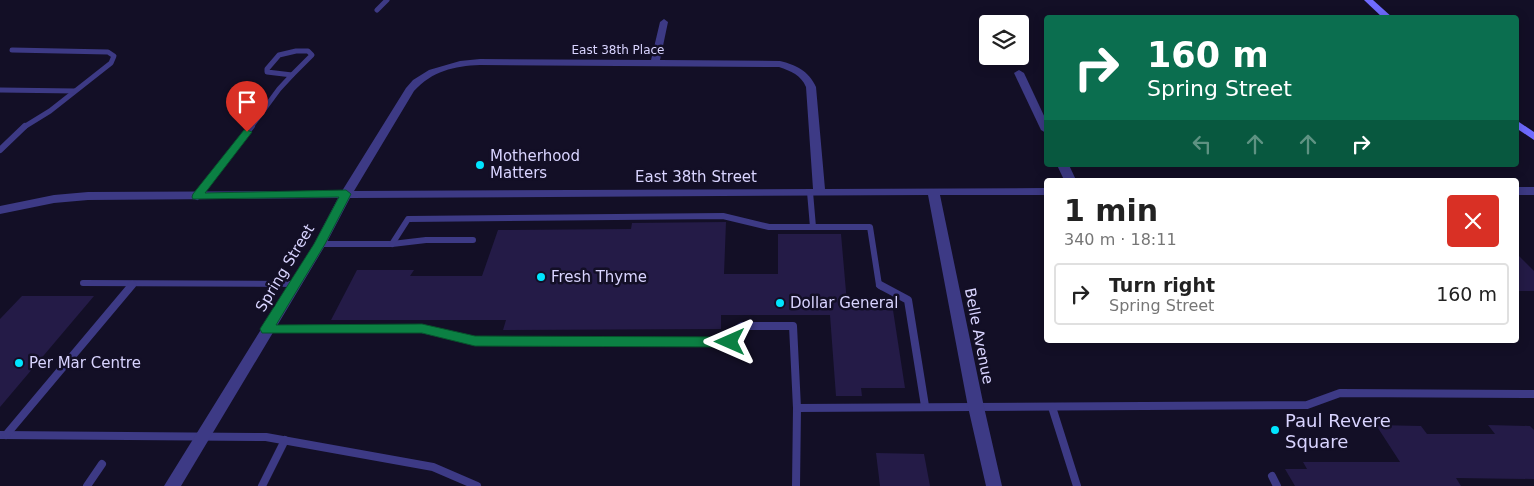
<!DOCTYPE html>
<html lang="en">
<head>
<meta charset="utf-8">
<style>
  :root { --surface:#fff; --page:#f6f6f6; --text:#222; --muted:#767676; --line:#e0e0e0 }
  body { margin:0; font-family:"DejaVu Sans",sans-serif; background:var(--page); color:var(--text); height:100vh; display:flex; flex-direction:column; font-size:19px; white-space:nowrap }
  * { box-sizing:border-box; margin:0 }
  p { font-size:16px; color:var(--muted) }
  .icon { flex:none; width:28px; height:28px; fill:none; stroke:currentColor; stroke-width:2; stroke-linecap:round; stroke-linejoin:round }
  .map { position:relative; flex:1; overflow:hidden }
  .side { position:absolute; left:1044px; top:178px; width:475px; height:165px; display:flex; flex-direction:column; background:var(--surface); border-radius:5px; box-shadow:0 2px 12px #0003 }
  .side>* { flex:none }
  .top-card { position:absolute; left:1044px; top:15px; width:475px; height:152px; border-radius:5px; box-shadow:0 2px 12px #0003; background:#0b6e4f; color:#fff; overflow:hidden }
  .fabs { position:absolute; left:979px; top:15px; display:grid; gap:10px }
  .fabs a { display:grid; place-items:center; width:50px; height:50px; border-radius:5px; background:var(--surface); box-shadow:0 2px 12px #0003; font-size:25px }
  .pin { position:absolute; display:grid; place-items:center; width:42px; height:42px; color:#fff; margin:-51px -21px; border-radius:50% 50% 50% 0; rotate:-45deg; box-shadow:0 0 5px #0007 }
  .pin .icon { rotate:45deg }
  .me { position:absolute; width:55px; margin:-28px; rotate:270deg; stroke-linejoin:round; filter:drop-shadow(0 0 4px #0008) }
  .turn { display:flex; align-items:center; gap:18px; height:105px; padding:0 20px; font-size:22px }
  .turn .icon { width:65px; height:65px; stroke-width:2.5 }
  .turn b { display:block; font-size:35px; line-height:42px }
  .lanes { display:flex; align-items:center; height:48px; padding:0 20px; background:#0003; justify-content:center; gap:25px; direction:ltr }
  .lanes .off { opacity:.35 }
  .round { display:grid; place-items:center; flex:none; width:52px; height:52px; border-radius:5px; background:var(--page) }
  .head { display:flex; align-items:center; justify-content:space-between; height:85px; padding:0 20px }
  h1 { font-size:30px; font-weight:700; line-height:38px }
  ul { padding:0; list-style:none }
  li { display:flex; align-items:center; gap:15px; height:62px; margin:0 10px 8px; padding:0 10px; border:2px solid var(--line); border-radius:5px }
  li div { flex:1 }
  li b { display:block; font-size:19px }
  li em { font-style:normal }
  .map>svg:first-child { display:block }
  .building { fill:#241b47 }
  .lines { fill:none; stroke-linecap:round; stroke-linejoin:round }
  .lane-far2 { stroke:#3d3a85; stroke-width:5 }
  .lane-far1 { stroke:#3d3a85; stroke-width:6 }
  .lane { stroke:#3d3a85; stroke-width:8 }
  .street { fill:#3d3a85; fill-rule:evenodd }
  .secondary { fill:#6f6bff; fill-rule:evenodd }
  .route { fill:#0b8043; stroke:#07532c }
  .poi-dot { fill:#00e5ff; stroke:#130f26; stroke-width:2 }
  .labels { text-anchor:middle; dominant-baseline:central; stroke-width:5; stroke-linejoin:round; paint-order:stroke }
  .far-street-label { font-size:12px; fill:#d9d4ff; stroke:#130f26 }
  .poi-label { font-size:15px; fill:#d9d4ff; stroke:#130f26; text-anchor:start }
  .street-label { font-size:15px; fill:#d9d4ff; stroke:#130f26 }
  .near-poi-label { font-size:18px; fill:#d9d4ff; stroke:#130f26; text-anchor:start }
</style>
</head>
<body>
<div class="map">
<svg width="1534" height="486" viewBox="0 0 1534 486">
  <rect width="100%" height="100%" fill="#130f26"/>
  <g class="building">
    <polygon points="726,222 724,274 778,274 778,234 841,234 847,303 856,303 857,310 893,310 905,388 861,388 862,396 836,396 830,315 721,315 721,329 503,330 506,320 331,320 357,270 414,270 410,276 482,276 498,230 631,229 632,223"/>
    <polygon points="1516,253 1534,271 1534,291 1516,291"/>
    <polygon points="22,296 94,296 0,407 0,319"/>
    <polygon points="1376,425 1421,426 1427,434 1495,434 1488,425 1530,426 1534,430 1534,479 1456,478 1461,486 1295,486 1285,469 1307,469 1303,462 1400,462"/>
    <polygon points="876,453 924,454 930,486 880,486"/>
  </g>
  <g class="lines">
    <g class="lane-far2">
      <polyline points="377,10 387,0"/>
      <polyline points="12,50 108,52 114,56 111,63 50,111 24,127"/>
      <polygon points="296,51 308,51 312,55 292,75 267,72 267,69 279,55"/>
      <polyline points="0,90 75,91"/>
      <polyline points="251,127 279,89 292,75"/>
    </g>
    <g class="lane-far1">
      <polyline points="0,150 25,126"/>
      <polyline points="810,192 813,227"/>
      <polyline points="197,197 252,126"/>
      <polyline points="320,244 392,244 426,240 473,240"/>
      <polyline points="392,244 408,219 723,216 769,227 870,227 879,285 882,287"/>
      <polyline points="83,283 294,284"/>
      <polyline points="131,287 133,284"/>
    </g>
    <g class="lane">
      <polyline points="880,285 908,300 925,406"/>
      <polyline points="267,329 422,329 475,341 730,342 730,334 742,326 793,326 797,408 796,486"/>
      <polyline points="1052,407 1077,486"/>
      <polyline points="797,408 1307,405 1340,393 1534,394"/>
      <polyline points="0,435 266,437 433,467 477,486"/>
      <polyline points="6,435 132,285"/>
      <polyline points="1272,476 1277,486"/>
      <polyline points="87,486 102,464"/>
      <polyline points="262,486 285,440"/>
    </g>
    <g class="street">
      <path d="M664 19 668 22 660 60 780 61C796 65 809 71 816 87L825 189 1046 188V195H940L984 407 1002 486H986L968 407 928 195 350 198 326 244 181 486H164L314 244 338 198 88 200 54 203 0 214V206L54 195 88 192 342 191 406 88 413 80 429 70 460 61 480 59 651 60 660 22ZM480 65 779 67C791 71 801 75 806 87L813 189 354 191 414 91C432 71 454 66 480 65Z"/>
      <polygon points="1019,70 1024,73 1046,120 1046,133 1041,130 1014,73"/>
      <polygon points="1057,165 1069,165 1076,180 1064,180"/>
      <rect x="1516" y="187" width="18" height="8"/>
    </g>
    <g class="secondary">
      <polygon points="1364,0 1373,0 1393,18 1383,18"/>
      <polygon points="1516,120 1534,132 1534,140 1516,128"/>
    </g>
  </g>
  <polygon class="route" points="244,130 247,130 252,132 205,193 346,190 351,194 325,244 276,325 422,324 475,336 730,337 734,339 736,342 734,346 730,347 475,346 422,333 262,333 260,329 314,244 339,197 193,199 192,197 193,194"/>
  <g class="poi-dot">
    <circle cx="480" cy="165" r="5"/>
    <circle cx="541" cy="277" r="5"/>
    <circle cx="780" cy="303" r="5"/>
    <circle cx="19" cy="363" r="5"/>
    <circle cx="1275" cy="430" r="5"/>
  </g>
  <g class="labels">
    <g class="far-street-label">
      <text x="618" y="50">East 38th Place</text>
    </g>
    <g class="poi-label">
      <text x="490" y="156">Motherhood<tspan x="490" dy="17">Matters</tspan></text>
      <text x="551" y="277">Fresh Thyme</text>
      <text x="790" y="303">Dollar General</text>
      <text x="29" y="363">Per Mar Centre</text>
    </g>
    <g class="street-label">
      <text x="696" y="177">East 38th Street</text>
      <text transform="translate(285 268) rotate(-59)">Spring Street</text>
      <text transform="translate(979 336) rotate(79)">Belle Avenue</text>
    </g>
    <g class="near-poi-label">
      <text x="1285" y="420">Paul Revere<tspan x="1285" dy="21">Square</tspan></text>
    </g>
  </g>
</svg>
<div class="fabs">
<a><svg class="icon" aria-label="layers" viewBox="0 0 24 24"><path d="M12 4l9 5-9 5-9-5zM3 14l9 5 9-5"/></svg></a>
</div>
<div class="pin" style="left:247px;top:132px;background:#d93025"><svg class="icon" aria-label="arrive" viewBox="0 0 24 24"><path d="M6 21V4h12l-3 4 3 4H6"/></svg></div>
<svg class="me" style="left:730px;top:342px" viewBox="-20 -20 40 40"><path d="M0-17L14 15 0 8-14 15z" fill="#0b8043" stroke="#fff" stroke-width="4"/></svg>
<div class="top-card">
<div class="turn"><svg class="icon" aria-label="right" viewBox="0 0 24 24"><path d="M7 20v-9h11M14 6l5 5-5 5"/></svg><div><b>160 m</b>Spring Street</div></div>
<div class="lanes"><svg class="icon off" aria-label="left" viewBox="0 0 24 24"><path d="M17 20v-9H6M10 6l-5 5 5 5"/></svg><svg class="icon off" aria-label="ahead" viewBox="0 0 24 24"><path d="M12 20V5M6 11l6-6 6 6"/></svg><svg class="icon off" aria-label="ahead" viewBox="0 0 24 24"><path d="M12 20V5M6 11l6-6 6 6"/></svg><svg class="icon" aria-label="right" viewBox="0 0 24 24"><path d="M7 20v-9h11M14 6l5 5-5 5"/></svg></div>
</div>
<section class="side">
<div class="head"><div><h1>1 min</h1><p>340 m · 18:11</p></div><a class="round" style="background:#d93025;color:#fff"><svg class="icon" aria-label="close" viewBox="0 0 24 24"><path d="M6 6l12 12M18 6L6 18"/></svg></a></div>
<ul>
<li><svg class="icon" aria-label="right" viewBox="0 0 24 24"><path d="M7 20v-9h11M14 6l5 5-5 5"/></svg><div><b>Turn right</b><p>Spring Street</p></div><em>160 m</em></li>
</ul>
</section>
</div>
</body>
</html>
